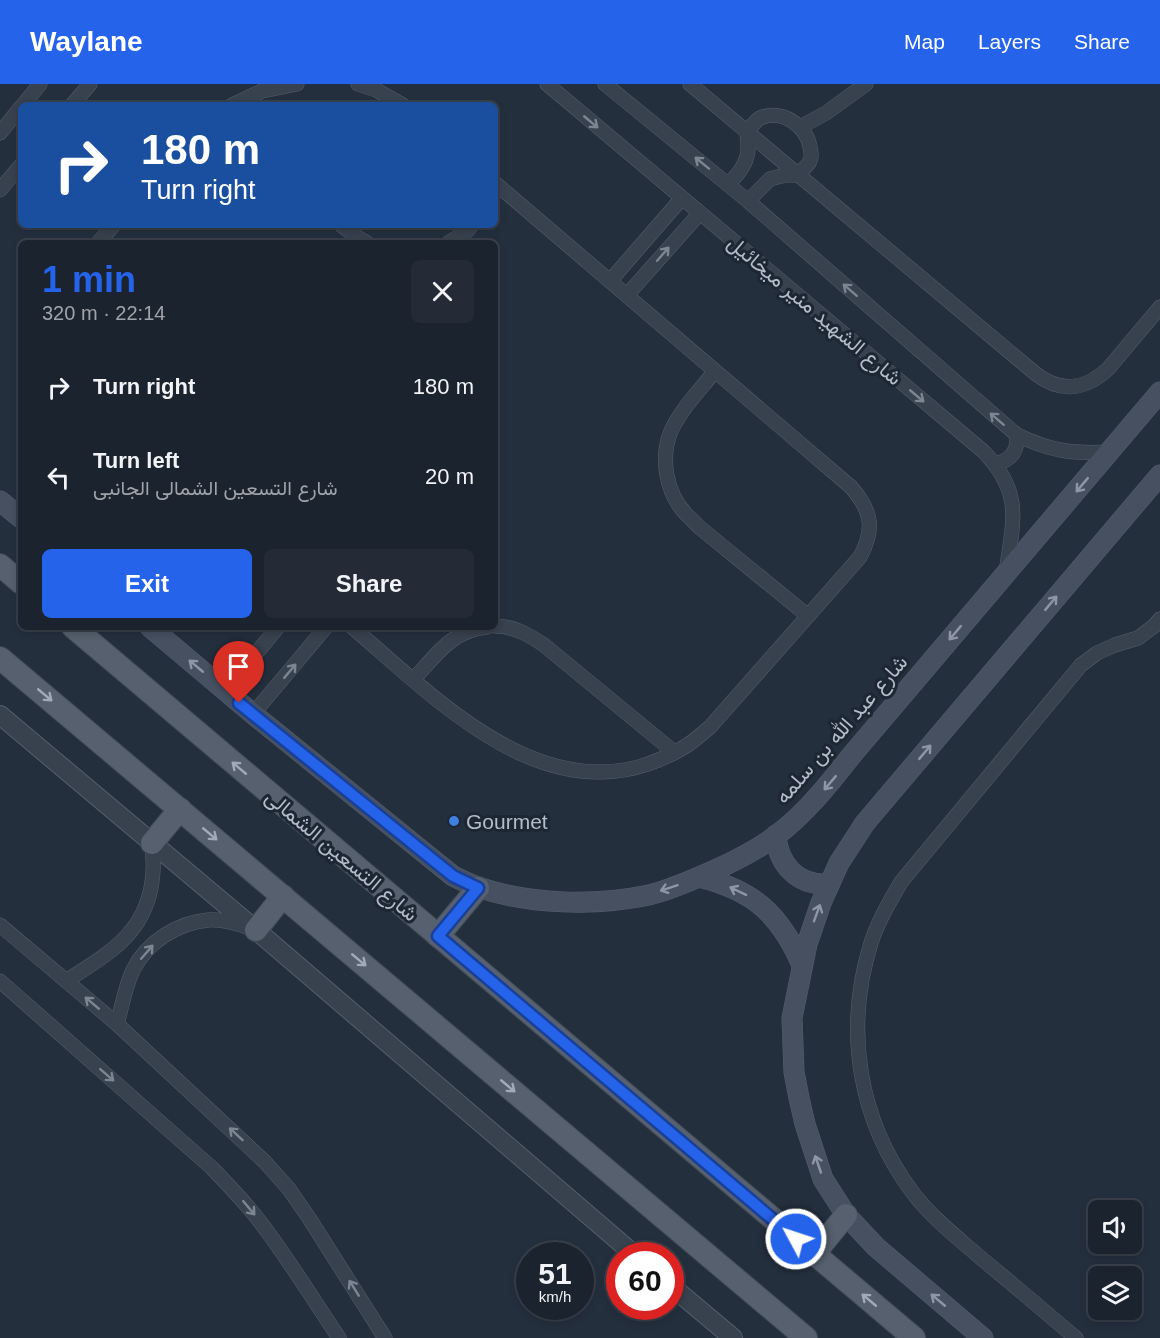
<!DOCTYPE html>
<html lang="en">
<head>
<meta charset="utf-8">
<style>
  :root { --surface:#1b232e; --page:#242b36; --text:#f1f3f6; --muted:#a0a4aa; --line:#39404a; --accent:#2563eb }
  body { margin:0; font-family:Arial,Vazirmatn,sans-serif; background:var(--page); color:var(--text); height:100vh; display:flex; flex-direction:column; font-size:22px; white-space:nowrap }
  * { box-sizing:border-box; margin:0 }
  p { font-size:20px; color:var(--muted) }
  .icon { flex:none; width:33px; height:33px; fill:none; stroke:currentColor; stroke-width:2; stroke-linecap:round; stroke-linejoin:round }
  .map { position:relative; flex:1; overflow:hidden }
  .sheet { position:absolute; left:18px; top:156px; width:480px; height:390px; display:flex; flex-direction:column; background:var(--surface); border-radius:9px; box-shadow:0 3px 9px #0003,0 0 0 2px var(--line) }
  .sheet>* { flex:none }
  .banner { position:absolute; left:18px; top:18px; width:480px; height:126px; border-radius:9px; box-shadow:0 3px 9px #0003,0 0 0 2px var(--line); background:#1a4fa0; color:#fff; overflow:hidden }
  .buttons { position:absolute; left:1088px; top:1116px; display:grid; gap:12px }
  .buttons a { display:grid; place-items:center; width:54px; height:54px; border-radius:9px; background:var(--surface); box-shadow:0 3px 9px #0003,0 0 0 2px var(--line); font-size:30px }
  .speed { position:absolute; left:516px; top:1158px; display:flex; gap:12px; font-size:30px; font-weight:700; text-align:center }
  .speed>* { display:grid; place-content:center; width:78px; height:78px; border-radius:50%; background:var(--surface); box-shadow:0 3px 9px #0003,0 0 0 2px var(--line); line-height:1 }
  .speed small { font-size:15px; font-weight:400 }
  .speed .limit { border:9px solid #d22; background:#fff; color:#111 }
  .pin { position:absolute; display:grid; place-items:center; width:51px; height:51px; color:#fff; margin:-62px -26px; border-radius:50% 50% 50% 0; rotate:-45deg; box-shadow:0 0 6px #0007 }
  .pin .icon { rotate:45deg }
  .me { position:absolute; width:66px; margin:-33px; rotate:310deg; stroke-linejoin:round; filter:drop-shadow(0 0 4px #0008) }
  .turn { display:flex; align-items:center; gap:21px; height:126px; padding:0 24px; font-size:27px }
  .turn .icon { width:78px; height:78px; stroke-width:2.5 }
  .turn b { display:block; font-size:42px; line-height:51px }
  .round { display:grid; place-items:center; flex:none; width:63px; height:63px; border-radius:9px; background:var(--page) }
  .headline { display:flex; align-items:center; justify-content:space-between; height:102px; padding:0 24px }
  h1 { font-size:36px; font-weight:700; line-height:45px; color:var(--accent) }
  .cta { display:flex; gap:12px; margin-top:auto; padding:12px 24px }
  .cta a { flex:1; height:69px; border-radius:9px; background:var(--accent); color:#fff; font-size:24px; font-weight:700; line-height:69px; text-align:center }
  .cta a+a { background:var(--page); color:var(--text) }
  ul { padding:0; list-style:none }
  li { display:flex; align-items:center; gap:18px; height:90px; padding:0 24px }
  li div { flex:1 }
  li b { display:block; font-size:22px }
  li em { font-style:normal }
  header { display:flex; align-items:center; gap:36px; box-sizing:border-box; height:84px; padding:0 30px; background:var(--accent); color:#fff }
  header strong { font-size:28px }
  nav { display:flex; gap:33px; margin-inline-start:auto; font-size:21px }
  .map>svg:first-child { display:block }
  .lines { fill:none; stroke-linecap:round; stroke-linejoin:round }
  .minor-casing { stroke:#565f6c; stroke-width:15 }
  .tertiary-casing { stroke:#565f6c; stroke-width:20 }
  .secondary-casing { stroke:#565f6c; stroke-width:21 }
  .primary-casing { stroke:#414a57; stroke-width:24 }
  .minor { stroke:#38414e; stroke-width:14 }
  .tertiary { stroke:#38414e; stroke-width:18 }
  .secondary { stroke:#465061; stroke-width:20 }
  .primary { stroke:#56606e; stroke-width:22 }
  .oneway { stroke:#7c8592 }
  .oneway2 { stroke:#8e96a5 }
  .oneway3 { stroke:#a1aab7 }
  .route-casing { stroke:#184099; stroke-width:15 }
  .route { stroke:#2563eb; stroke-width:10 }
  .shop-dot { fill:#3f7fe0; stroke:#1d2633; stroke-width:2 }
  .labels { text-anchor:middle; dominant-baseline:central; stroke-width:6; stroke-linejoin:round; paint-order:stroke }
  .street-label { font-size:21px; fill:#b4bcc9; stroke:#1d2633 }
  .poi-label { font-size:21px; fill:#b4bcc9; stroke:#1d2633; text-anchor:start }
</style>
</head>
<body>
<header>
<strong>Waylane</strong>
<nav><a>Map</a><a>Layers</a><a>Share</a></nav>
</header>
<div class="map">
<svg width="1160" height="1254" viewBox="0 0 1160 1254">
  <rect width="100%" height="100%" fill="#242f3e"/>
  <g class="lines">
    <g class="minor-casing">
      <g id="minor">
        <polyline points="358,0 376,6 403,21"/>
        <path d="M547 0 983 367C1024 409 1013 437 1006 489"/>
        <path d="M605 0 748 117 1017 351C1051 367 1072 370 1109 368"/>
        <path d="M690 0 1036 290C1061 309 1085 306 1108 285L1160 223"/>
        <polyline points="23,21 40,0"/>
        <polyline points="72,21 90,0"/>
        <polyline points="232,21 262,7 297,0"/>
        <polyline points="800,43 826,29 866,0"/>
        <polyline points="0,49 21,23"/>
        <path d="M728 100C739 90 749 78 748 62 748 57 747 53 747 48 751 43 755 37 760 34 782 25 806 41 810 63 811 67 812 73 810 77 808 82 801 87 797 91H785L770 95 748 117"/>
        <polyline points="0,106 21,81"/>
        <polyline points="341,141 357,153 367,159"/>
        <polyline points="98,159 114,141"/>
        <polyline points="448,159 467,147 472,141"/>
        <polyline points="610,197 682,114"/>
        <polyline points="627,211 700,129"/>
        <path d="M715 287C700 306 681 325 671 347 660 374 666 409 686 430 690 434 695 438 699 443L808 532"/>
        <path d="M996 380C1011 376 1018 367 1017 351"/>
        <path d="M495 542C514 542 529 551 544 561L674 668"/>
        <path d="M352 543C431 610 534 719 648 680 662 675 676 669 689 660 696 655 703 649 710 643L860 473C875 445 872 427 851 403L495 99"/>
        <path d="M414 595C437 570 452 546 488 543"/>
        <polyline points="225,607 278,543"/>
        <polyline points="253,630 326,543"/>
        <polyline points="0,841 117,940 265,1078 289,1105 309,1134 385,1254"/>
        <path d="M0 897 212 1084C229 1102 246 1119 261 1139 289 1176 313 1215 339 1254"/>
        <path d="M66 897C111 868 150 847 153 787 154 778 152 768 152 759"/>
        <path d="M117 940C122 923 125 903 133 886 147 858 177 839 208 836 222 835 236 839 249 844"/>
        <path d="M1076 1254C1045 1228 1014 1201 982 1175 958 1154 932 1134 913 1109 858 1036 844 945 871 859 878 837 890 817 901 798L1081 581 1097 569 1115 561 1138 554 1154 542 1160 535"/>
      </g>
    </g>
    <g class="tertiary-casing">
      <g id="tertiary">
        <polyline points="0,631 256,846 636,1172"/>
        <polyline points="670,1201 733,1254"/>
      </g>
    </g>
    <g class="secondary-casing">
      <g id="secondary">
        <polyline points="0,417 21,434"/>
        <path d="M150 543 253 630 453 792C461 796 469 800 478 803 529 821 597 822 649 811 671 806 692 796 713 787 735 777 757 766 777 751 806 729 829 700 851 672L1160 308"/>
        <path d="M776 751C778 781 798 802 829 800"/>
        <path d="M699 793C753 806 780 830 802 881"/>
        <polyline points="983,1254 876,1163 846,1131 823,1095 805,1040 799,1014 794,988 792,934 807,860 821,819 839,779 865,739 1160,391"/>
      </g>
    </g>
    <g class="primary-casing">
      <g id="primary">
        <polyline points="0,481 21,499"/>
        <polyline points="73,543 914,1254"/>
        <polyline points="0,574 806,1254"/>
        <polyline points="152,759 180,725"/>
        <polyline points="256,846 283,812"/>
        <polyline points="438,852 478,804"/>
        <polyline points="814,1170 846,1131"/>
      </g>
    </g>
    <use href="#minor" class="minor"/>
    <use href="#tertiary" class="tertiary"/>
    <use href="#secondary" class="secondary"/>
    <use href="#primary" class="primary"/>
  </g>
  <defs><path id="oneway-shaft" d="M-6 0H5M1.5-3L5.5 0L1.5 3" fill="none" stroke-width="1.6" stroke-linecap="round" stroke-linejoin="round" transform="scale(1.5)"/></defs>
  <g class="oneway">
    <use href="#oneway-shaft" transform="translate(591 38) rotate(40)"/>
    <use href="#oneway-shaft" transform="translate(702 79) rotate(-141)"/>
    <use href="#oneway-shaft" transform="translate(663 170) rotate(-49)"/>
    <use href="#oneway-shaft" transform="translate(850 206) rotate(-139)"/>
    <use href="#oneway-shaft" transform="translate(917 312) rotate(40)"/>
    <use href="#oneway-shaft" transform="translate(997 335) rotate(-139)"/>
    <use href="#oneway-shaft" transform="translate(290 587) rotate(-50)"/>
    <use href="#oneway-shaft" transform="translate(147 868) rotate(-49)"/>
    <use href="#oneway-shaft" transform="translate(92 919) rotate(-140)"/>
    <use href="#oneway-shaft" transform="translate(107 991) rotate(41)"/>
    <use href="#oneway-shaft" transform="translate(236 1050) rotate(-137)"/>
    <use href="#oneway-shaft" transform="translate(249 1124) rotate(50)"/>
    <use href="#oneway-shaft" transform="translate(354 1204) rotate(-122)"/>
  </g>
  <g class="oneway2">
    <use href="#oneway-shaft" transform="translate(1082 401) rotate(130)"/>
    <use href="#oneway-shaft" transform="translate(1051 519) rotate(-50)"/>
    <use href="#oneway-shaft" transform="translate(955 549) rotate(130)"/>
    <use href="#oneway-shaft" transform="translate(196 582) rotate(-140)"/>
    <use href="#oneway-shaft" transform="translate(925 668) rotate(-50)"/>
    <use href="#oneway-shaft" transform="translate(830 699) rotate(130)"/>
    <use href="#oneway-shaft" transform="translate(669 804) rotate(162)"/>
    <use href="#oneway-shaft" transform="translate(738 807) rotate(-154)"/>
    <use href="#oneway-shaft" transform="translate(817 829) rotate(-70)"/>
    <use href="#oneway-shaft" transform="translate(818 1080) rotate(-109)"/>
    <use href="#oneway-shaft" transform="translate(938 1216) rotate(-140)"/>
  </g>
  <g class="oneway3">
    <use href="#oneway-shaft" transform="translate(45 611) rotate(40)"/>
    <use href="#oneway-shaft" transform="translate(239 684) rotate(-140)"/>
    <use href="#oneway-shaft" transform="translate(210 750) rotate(40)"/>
    <use href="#oneway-shaft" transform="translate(359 876) rotate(40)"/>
    <use href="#oneway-shaft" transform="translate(508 1002) rotate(40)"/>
    <use href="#oneway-shaft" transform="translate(869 1216) rotate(-140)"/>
  </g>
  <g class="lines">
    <g class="route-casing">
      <polyline id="route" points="239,619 453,792 478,804 438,852 796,1155"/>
    </g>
    <use href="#route" class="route"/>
  </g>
  <circle class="shop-dot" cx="454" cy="737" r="6"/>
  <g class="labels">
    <g class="street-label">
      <text transform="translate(815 226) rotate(40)">شارع الشهيد منير ميخائيل</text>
      <text transform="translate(841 645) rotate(-49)">شارع عبد الله بن سلمه</text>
      <text transform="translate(342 771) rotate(40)">شارع التسعين الشمالى</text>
    </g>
    <g class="poi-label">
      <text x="466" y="737">Gourmet</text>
    </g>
  </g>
</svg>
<div class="buttons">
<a><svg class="icon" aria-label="sound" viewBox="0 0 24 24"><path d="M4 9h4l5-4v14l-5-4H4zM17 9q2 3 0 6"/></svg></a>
<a><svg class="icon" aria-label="layers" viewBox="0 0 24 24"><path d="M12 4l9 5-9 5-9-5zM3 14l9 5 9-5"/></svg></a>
</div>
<div class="speed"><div>51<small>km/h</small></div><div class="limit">60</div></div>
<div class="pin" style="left:239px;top:619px;background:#d93025"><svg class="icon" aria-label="arrive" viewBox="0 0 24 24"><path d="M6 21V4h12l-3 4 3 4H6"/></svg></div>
<svg class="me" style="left:796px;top:1155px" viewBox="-20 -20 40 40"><circle r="17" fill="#2563eb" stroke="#fff" stroke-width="3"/><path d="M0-11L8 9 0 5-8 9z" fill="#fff"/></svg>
<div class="banner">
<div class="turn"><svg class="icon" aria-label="right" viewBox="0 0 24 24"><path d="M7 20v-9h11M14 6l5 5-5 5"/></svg><div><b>180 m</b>Turn right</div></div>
</div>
<section class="sheet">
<div class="headline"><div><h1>1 min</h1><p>320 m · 22:14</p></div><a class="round"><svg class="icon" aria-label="close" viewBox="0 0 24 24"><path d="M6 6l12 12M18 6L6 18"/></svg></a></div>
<ul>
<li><svg class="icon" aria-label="right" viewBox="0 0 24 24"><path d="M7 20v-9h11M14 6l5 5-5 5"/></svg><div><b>Turn right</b></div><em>180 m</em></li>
<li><svg class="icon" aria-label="left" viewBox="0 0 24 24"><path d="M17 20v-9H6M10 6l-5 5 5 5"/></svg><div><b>Turn left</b><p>شارع التسعين الشمالى الجانبى</p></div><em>20 m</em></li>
</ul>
<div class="cta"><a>Exit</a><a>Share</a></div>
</section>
</div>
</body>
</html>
